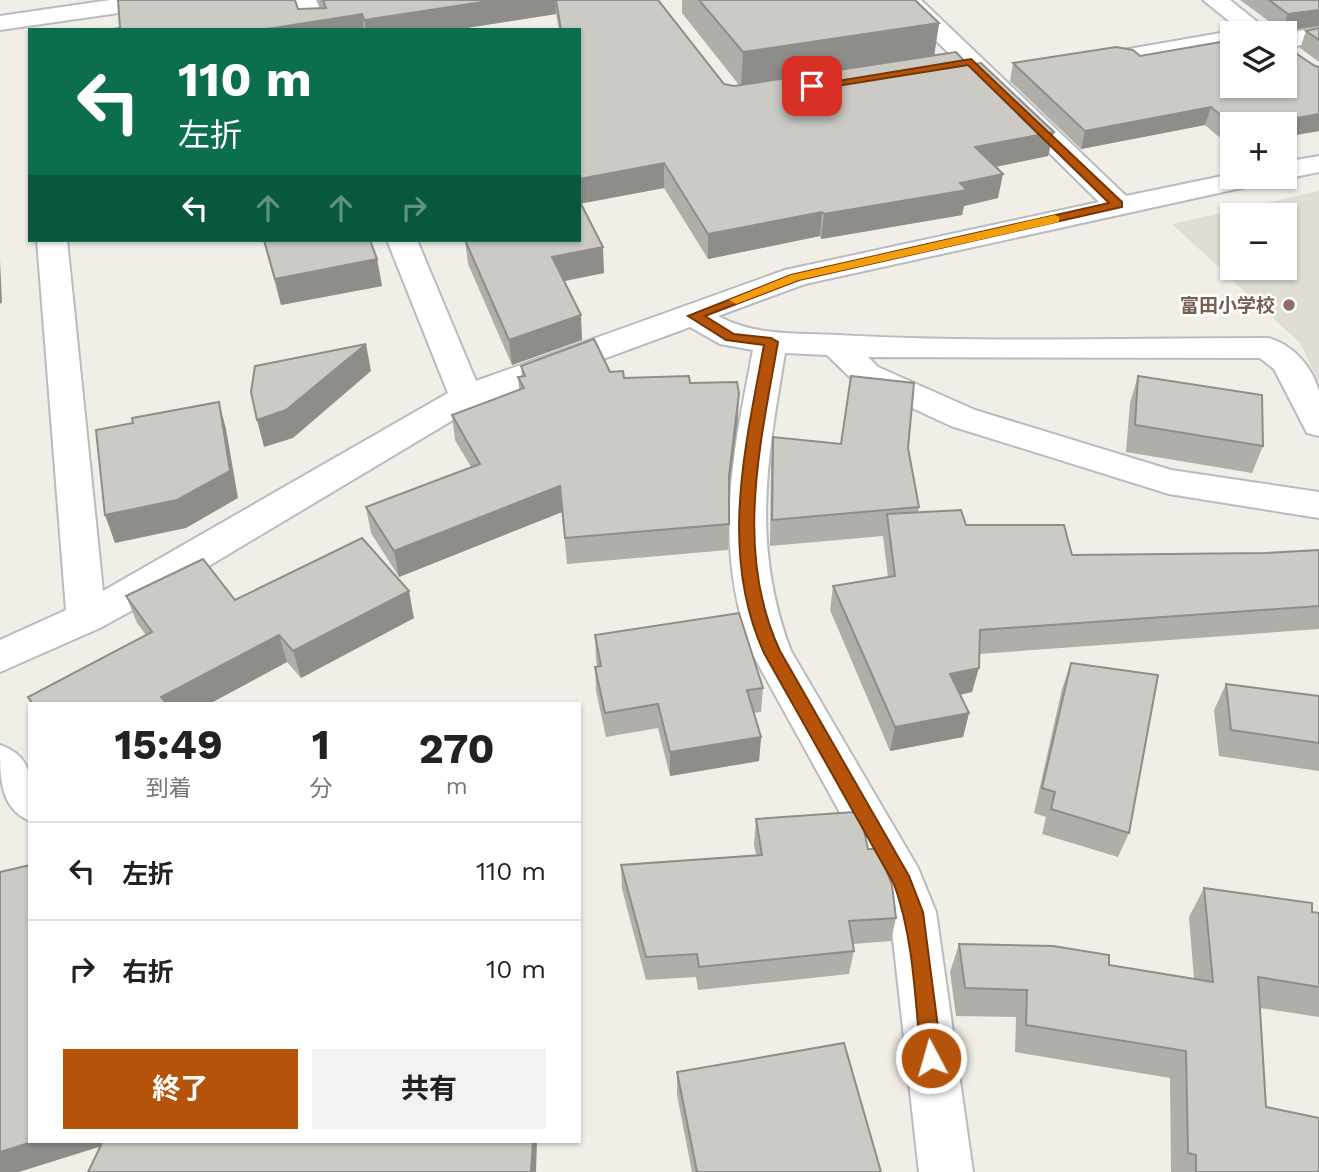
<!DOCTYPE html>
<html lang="ja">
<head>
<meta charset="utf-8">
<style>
  :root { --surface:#fff; --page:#f2f2f2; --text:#222; --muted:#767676; --line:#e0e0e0; --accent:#b45309 }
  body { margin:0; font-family:"Work Sans","Noto Sans JP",sans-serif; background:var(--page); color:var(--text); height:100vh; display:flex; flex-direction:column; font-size:26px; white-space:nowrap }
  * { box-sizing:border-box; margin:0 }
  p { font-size:23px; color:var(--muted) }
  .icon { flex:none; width:38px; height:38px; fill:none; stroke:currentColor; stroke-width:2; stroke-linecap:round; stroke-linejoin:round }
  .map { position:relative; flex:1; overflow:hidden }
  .sheet { position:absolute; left:28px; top:702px; width:553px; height:441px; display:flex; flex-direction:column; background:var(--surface); border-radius:0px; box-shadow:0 2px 5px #0004 }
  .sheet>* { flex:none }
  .top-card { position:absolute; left:28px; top:28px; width:553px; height:214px; border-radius:0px; box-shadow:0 2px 5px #0004; background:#0b6e4f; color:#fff; overflow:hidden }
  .tools { position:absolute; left:1220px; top:21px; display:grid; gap:14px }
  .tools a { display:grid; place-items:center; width:77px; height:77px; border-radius:0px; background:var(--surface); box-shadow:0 2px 5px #0004; font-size:35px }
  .pin { position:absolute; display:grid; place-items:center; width:60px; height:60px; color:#fff; margin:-30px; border-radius:14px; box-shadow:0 4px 10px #0006 }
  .me { position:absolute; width:77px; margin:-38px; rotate:354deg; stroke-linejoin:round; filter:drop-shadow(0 0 5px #0008) }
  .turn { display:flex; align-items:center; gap:24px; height:147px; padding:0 35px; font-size:32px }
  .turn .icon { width:91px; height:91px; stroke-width:2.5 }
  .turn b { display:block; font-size:49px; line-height:60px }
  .lanes { display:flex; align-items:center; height:66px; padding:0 35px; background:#0003; justify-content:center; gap:35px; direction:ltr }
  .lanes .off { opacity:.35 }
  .eta { display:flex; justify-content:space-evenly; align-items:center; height:119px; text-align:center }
  .eta b { font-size:42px; font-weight:700; line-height:49px }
  .cta { display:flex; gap:14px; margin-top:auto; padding:14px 35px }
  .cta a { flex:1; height:80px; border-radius:0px; background:var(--accent); color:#fff; font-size:28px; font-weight:700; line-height:80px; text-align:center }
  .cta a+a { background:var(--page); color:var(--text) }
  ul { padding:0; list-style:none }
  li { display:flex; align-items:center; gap:21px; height:98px; padding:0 35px; border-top:2px solid var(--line) }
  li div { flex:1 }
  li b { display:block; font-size:26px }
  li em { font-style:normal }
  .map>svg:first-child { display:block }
  .education { fill:#e0ddd4; fill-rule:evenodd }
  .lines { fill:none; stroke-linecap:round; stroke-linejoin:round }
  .minor-casing { stroke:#b8bbbf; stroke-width:4 }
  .minor { fill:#fff; fill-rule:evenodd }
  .wall { fill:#afaea9 }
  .shaded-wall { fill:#8f8d8a }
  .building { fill:#cccac5; stroke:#8f8d8a; stroke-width:2 }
  .route { fill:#b45309; stroke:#753606; stroke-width:2 }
  .slow { fill:#f59e0b }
  .education-dot { fill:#8d6e63; stroke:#fff; stroke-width:2.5 }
  .labels { text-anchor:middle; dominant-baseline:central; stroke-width:5; stroke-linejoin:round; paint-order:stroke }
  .education-label { font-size:19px; font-weight:bold; fill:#785e54; stroke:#fff; text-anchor:end }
</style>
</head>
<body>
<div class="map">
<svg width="1319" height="1172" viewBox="0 0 1319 1172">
  <rect width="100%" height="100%" fill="#f0eee6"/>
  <path class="education" d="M1319 191V382L1300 343 1172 224ZM1232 215H1284V268H1232Z"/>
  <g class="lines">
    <g class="minor-casing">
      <g id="minor">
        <polygon points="110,0 172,0 168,5 160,7 0,30 0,16"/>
        <polygon points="292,0 316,0 328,30 304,30"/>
        <path d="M895 0H921L1126 196 1232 174V177H1269L1265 183 1255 185 805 284 718 316C754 336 796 333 837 335 980 343 1124 338 1268 338 1292 344 1313 367 1319 392 1319 405 1319 423 1319 436L1307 433 1274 369 1260 358 868 357 878 367 975 410 1171 470 1319 492V518L1169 494 951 426 854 381 827 355 785 353C767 460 751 546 791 651L918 868 936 912 973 1172H919L890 912 881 887 752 653C713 545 732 459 753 350L720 344 690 327 478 405 162 594 100 628 0 672V640L66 610 37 240H67L103 591 448 393 387 240H417L476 381 785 270 1099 202Z"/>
        <polygon points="1203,0 1230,0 1271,33 1244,33"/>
        <polygon points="1319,28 1319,42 1284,48 1284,33"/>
        <polygon points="1232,31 1241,33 1232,33 1232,45 1123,66 1114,63 1110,58 1114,53 1123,50"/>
        <polygon points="1319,156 1319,172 1284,179 1274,177 1284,177 1284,162"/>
        <path d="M0 745C38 758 30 788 30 821 0 808 0 779 0 745Z"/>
      </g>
    </g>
    <use href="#minor" class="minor"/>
  </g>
  <g class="wall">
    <polygon points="318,0 658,0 724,84 734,86 739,85 682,13 682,0 699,0 939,23 934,55 968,65 1054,132 1048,156 995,167 998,198 964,206 962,215 821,239 820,236 708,259 664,188 581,203 604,273 564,281 582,340 512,365 468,264 465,240 579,240 579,30 559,30 556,14 453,30 105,30 298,9 321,9"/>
    <polygon points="1240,0 1319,0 1319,26 1287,31 1288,48 1315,66 1319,67 1319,131 1284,137 1232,124 1232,148 1205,125 1081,149 1010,81 1013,63 1140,56 1282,31"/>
    <polygon points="1319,28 1319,62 1300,48 1306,31"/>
    <polygon points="263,240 370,240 377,259 382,286 281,305"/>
    <polygon points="521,366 610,372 624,378 690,383 738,418 729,490 729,524 728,550 567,564 562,512 399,577 371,533 366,507 471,467 455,440 452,415 519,389 518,377 522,377"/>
    <polygon points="1138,376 1263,446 1252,473 1126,452 1130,403"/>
    <polygon points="773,437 841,444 908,448 919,507 918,512 1072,555 1265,553 1319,550 1319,629 979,654 972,692 960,695 969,713 963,737 890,751 830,610 833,586 888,577 883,536 770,546 771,464"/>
    <polygon points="126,596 235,600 414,618 301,678 287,662 209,704 31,704 28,697 146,635 137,623"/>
    <polygon points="595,635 763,688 761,712 754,713 761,737 759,761 670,776 658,728 606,737 596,691 595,667 597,666 596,659"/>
    <polygon points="1071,663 1129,833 1118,857 1042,834 1046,817 1034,813 1062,689"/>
    <polygon points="1226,684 1319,696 1319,771 1219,756 1214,710"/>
    <polygon points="756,819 868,849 896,918 891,941 853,944 854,951 849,974 698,990 696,977 646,980 622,889 621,865 756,855 754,844"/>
    <polygon points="1204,888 1319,913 1319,1017 1260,1008 1266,1107 1319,1172 1171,1172 1170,1078 1015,1052 1016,1017 956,1016 950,972 959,944 1109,965 1194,979 1189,917"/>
    <polygon points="677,1072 881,1172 692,1172 677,1095"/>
  </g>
  <g class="shaded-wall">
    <polygon points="496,0 555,0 556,14 453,30 366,30 364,20"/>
    <polygon points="1319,10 1319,26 1282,31 1288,14"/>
    <polygon points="362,14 364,30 261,30"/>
    <polygon points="939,23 934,57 741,87 743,52"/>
    <polygon points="1211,107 1205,125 1081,149 1085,131"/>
    <polygon points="1319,114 1319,131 1284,137 1284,124 1264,124"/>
    <polygon points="1054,132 1048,156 970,172 975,147"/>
    <polygon points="664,163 664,188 579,204 579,179"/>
    <polygon points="1003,174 998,198 964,206 962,215 821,239 824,214"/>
    <polygon points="822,212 820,236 708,259 708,234"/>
    <polygon points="603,247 604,273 554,283 552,257"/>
    <polygon points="377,259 382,286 281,305 275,279"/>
    <polygon points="0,260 2,302 0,304"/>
    <polygon points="581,315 582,340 512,365 509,340"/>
    <polygon points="366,344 371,371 293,438 264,447 257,420"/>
    <polygon points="739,393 738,418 727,502 729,476"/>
    <polygon points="219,402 226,429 238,498 186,528 115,543 105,515"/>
    <polygon points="560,486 562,512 399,577 394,551"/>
    <polygon points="409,591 414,618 301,678 293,651"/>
    <polygon points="279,635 287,662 209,704 164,704 161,697"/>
    <polygon points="979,668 972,692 944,698 950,674"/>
    <polygon points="969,713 963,737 890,751 895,727"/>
    <polygon points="761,737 759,761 670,776 670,752"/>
    <polygon points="579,1022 581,1068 579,1050"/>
    <polygon points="35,1141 118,1141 19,1172 0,1172 0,1152"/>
    <polygon points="533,1141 537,1141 536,1172 531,1172"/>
  </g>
  <g class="building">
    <polygon points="118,0 295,0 298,9 326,8 323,0 496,0 364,20 362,14 261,30 105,30 120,28"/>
    <polygon points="556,0 658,0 724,84 734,86 956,52 968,65 981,63 1054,132 975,147 1003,174 960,183 967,190 824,214 822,212 708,234 664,163 579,179 579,30 561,30"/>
    <polygon points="699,0 915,0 939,23 743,52"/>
    <polygon points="1269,0 1319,0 1319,10 1288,14"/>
    <polygon points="1319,28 1319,40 1306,31"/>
    <polygon points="1287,30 1288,48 1315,66 1319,67 1319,114 1264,124 1232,125 1211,107 1085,131 1013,63 1116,47 1133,50 1140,56 1232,40 1232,86 1284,86 1284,33 1270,33"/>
    <polygon points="579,200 603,247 552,257 581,315 509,340 465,240 579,240"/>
    <polygon points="264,240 370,240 377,259 275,279"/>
    <polygon points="594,339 610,372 623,371 624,378 689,376 690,383 737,382 739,393 729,476 729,524 565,538 560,486 394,551 366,507 480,464 452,415 524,388 518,377 525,376 521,366"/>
    <polygon points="366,344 286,410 257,420 251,392 255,366"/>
    <polygon points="851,376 914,383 908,448 919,507 772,520 773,437 841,444"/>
    <polygon points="1138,376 1262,395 1263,446 1135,425"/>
    <polygon points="219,402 230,471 177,500 105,515 96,430 133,423 132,418"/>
    <polygon points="961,510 966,525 1064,525 1072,555 1265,553 1319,550 1319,606 980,630 979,668 950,674 969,713 895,727 833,586 895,576 887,514"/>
    <polygon points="362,538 409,591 293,651 279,635 161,697 167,704 33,704 28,697 152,632 126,596 203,559 235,600"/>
    <polygon points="739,613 763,688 747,690 761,737 670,752 658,704 605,713 595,667 601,666 595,635"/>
    <polygon points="1071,663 1158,675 1129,833 1051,809 1055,792 1042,788"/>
    <polygon points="1226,684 1319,696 1319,743 1231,730"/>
    <polygon points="854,812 863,826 868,849 875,849 884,864 892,885 896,918 849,921 854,951 699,967 697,954 646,957 621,865 762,855 756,819"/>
    <polygon points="30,865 30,1141 35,1141 0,1152 0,872"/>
    <polygon points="1204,888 1312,903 1312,912 1319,913 1319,987 1258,977 1266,1107 1319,1118 1319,1172 1196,1172 1196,1155 1188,1153 1186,1051 1026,1025 1027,990 965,988 959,944 1053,946 1109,955 1109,965 1213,982"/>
    <polygon points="844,1043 881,1172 697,1172 677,1072"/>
    <polygon points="103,1141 533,1141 531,1172 88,1172"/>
  </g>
  <path class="route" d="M971 59 1122 202V207L799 280 705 316 734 334 771 338 778 342C760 445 734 553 780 651L909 876 923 912 942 1058 939 1065 931 1068 924 1065 921 1058C915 1000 914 939 894 884L764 653C719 554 745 448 764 345L726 340 688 316 791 275 1109 203 968 65 812 90 807 86Z"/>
  <polygon class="slow" points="1055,215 1059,217 1059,222 799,280 736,304 729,300 791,275"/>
  <circle class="education-dot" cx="1289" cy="305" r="7"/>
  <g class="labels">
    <g class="education-label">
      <text x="1275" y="305">富田小学校</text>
    </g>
  </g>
</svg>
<div class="tools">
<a><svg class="icon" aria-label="layers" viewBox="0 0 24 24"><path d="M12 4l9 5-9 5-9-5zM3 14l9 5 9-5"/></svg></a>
<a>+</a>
<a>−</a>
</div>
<div class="pin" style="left:812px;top:86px;background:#d93025"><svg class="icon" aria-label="arrive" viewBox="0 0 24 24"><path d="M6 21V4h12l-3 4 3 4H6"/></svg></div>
<svg class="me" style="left:931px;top:1058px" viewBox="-20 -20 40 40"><circle r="17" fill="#b45309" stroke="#fff" stroke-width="3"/><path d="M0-11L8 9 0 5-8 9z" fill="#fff"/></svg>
<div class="top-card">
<div class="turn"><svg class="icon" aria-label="left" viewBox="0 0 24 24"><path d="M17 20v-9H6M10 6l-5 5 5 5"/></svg><div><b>110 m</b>左折</div></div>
<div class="lanes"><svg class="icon" aria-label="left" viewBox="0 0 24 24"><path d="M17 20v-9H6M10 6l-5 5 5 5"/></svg><svg class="icon off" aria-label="ahead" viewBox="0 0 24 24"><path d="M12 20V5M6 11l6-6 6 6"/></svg><svg class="icon off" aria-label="ahead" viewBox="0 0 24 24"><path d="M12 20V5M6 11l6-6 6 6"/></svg><svg class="icon off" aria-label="right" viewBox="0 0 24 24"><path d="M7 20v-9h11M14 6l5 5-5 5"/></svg></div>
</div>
<section class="sheet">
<div class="eta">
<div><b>15:49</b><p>到着</p></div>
<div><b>1</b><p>分</p></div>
<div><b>270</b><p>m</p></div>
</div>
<ul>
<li><svg class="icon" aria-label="left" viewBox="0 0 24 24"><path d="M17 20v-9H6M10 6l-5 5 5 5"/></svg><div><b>左折</b></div><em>110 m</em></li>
<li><svg class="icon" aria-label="right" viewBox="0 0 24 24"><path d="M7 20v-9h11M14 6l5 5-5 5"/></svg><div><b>右折</b></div><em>10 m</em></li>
</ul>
<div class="cta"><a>終了</a><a>共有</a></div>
</section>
</div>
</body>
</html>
